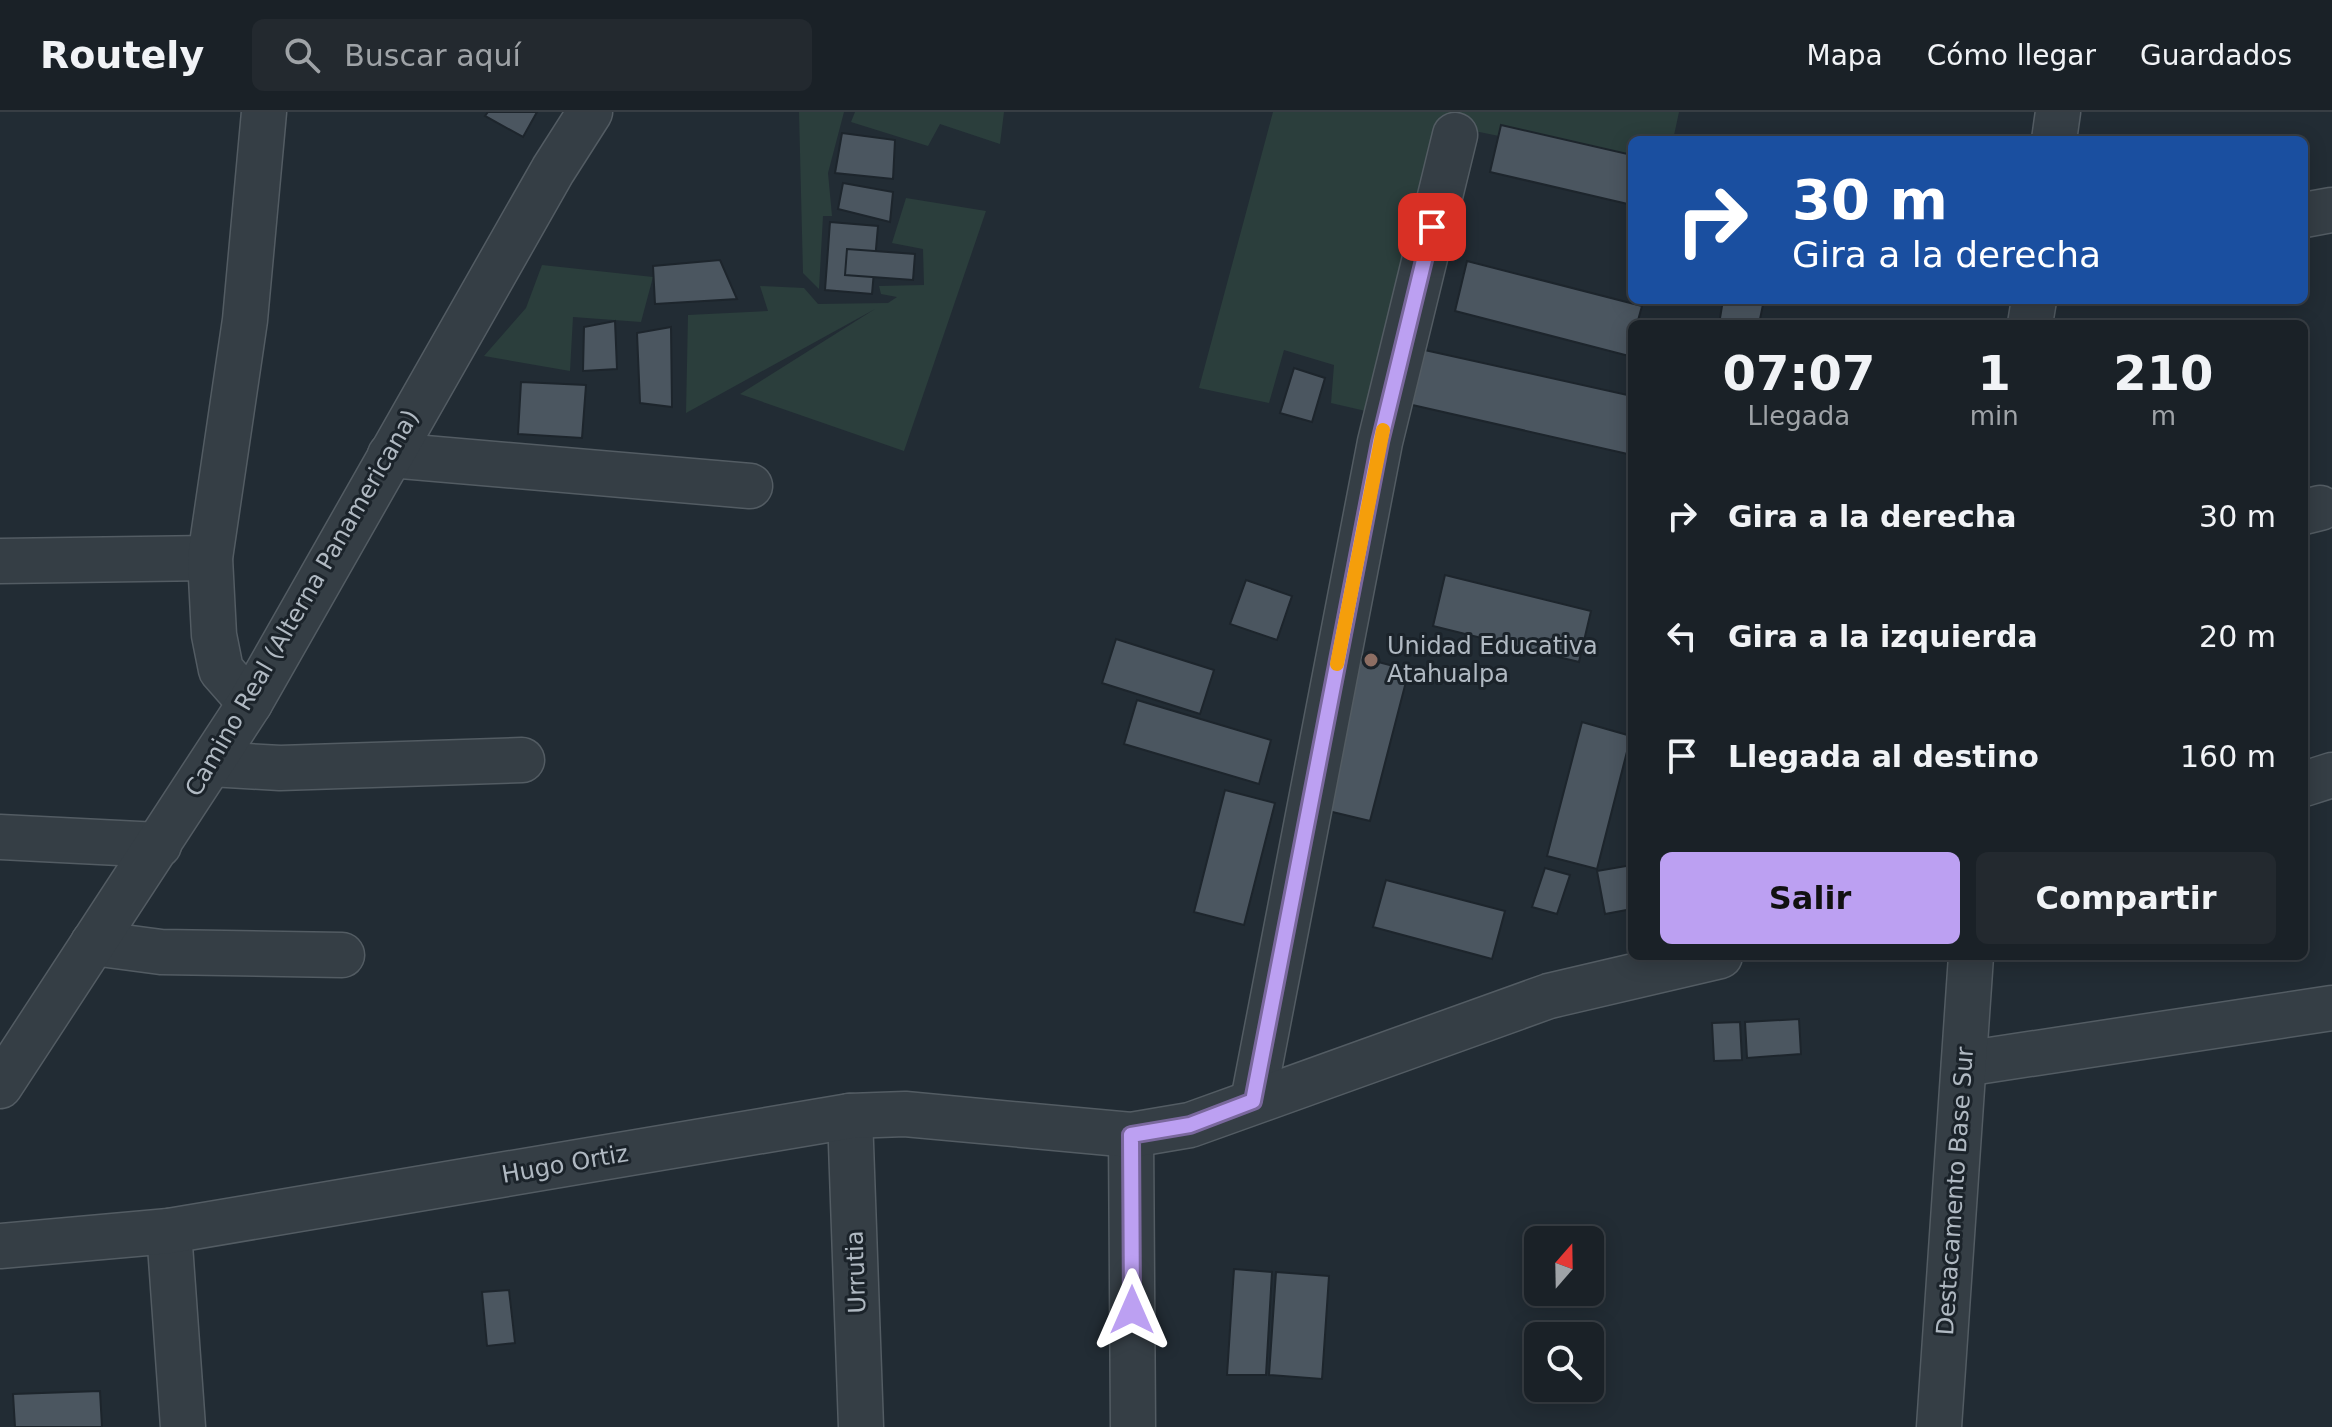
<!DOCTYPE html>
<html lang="es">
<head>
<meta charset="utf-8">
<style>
  :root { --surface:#1a2127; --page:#23292f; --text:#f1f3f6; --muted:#9fa3a7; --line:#383e44; --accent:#bca0f2 }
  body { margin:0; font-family:"DejaVu Sans",sans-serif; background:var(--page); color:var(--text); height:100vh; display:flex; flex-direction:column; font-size:30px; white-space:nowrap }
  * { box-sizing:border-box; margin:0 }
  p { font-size:26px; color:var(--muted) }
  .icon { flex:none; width:44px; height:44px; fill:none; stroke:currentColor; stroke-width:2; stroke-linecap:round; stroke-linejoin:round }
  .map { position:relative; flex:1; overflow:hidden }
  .side { position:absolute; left:1628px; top:208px; width:680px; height:640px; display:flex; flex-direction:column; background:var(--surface); border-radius:12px; box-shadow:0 4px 20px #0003,0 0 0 2px var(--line) }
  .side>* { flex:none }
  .top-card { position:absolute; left:1628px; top:24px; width:680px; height:168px; border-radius:12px; box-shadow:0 4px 20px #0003,0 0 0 2px var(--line); background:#1a4fa0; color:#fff; overflow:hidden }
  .needle { width:52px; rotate:20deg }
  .buttons { position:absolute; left:1524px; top:1114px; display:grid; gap:16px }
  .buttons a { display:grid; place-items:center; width:80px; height:80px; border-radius:12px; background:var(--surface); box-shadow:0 4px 20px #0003,0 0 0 2px var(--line); font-size:40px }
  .pin { position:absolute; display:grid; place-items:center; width:68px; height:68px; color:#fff; margin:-34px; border-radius:16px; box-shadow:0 4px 12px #0006 }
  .me { position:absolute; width:88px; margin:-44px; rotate:0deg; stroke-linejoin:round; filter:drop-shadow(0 0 6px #0008) }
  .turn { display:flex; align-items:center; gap:28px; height:168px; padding:0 32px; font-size:36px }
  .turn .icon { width:104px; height:104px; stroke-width:2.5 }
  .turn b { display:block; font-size:56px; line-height:68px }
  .eta { display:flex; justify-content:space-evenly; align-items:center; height:136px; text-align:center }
  .eta b { font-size:48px; font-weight:700; line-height:56px }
  .primary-button { display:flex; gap:16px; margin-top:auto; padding:16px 32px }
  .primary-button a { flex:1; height:92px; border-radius:12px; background:var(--accent); color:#111; font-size:32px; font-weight:700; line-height:92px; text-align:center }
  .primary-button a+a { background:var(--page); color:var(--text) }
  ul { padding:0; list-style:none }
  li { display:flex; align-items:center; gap:24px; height:120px; padding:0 32px }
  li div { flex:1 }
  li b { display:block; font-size:30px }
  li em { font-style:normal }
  header { display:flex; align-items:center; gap:48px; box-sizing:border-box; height:112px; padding:0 40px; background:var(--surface); border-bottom:2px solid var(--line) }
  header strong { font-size:38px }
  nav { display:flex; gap:44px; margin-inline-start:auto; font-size:28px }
  .search { width:560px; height:72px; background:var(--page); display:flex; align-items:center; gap:20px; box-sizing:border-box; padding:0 28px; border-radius:12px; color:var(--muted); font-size:30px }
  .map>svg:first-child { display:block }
  .green { fill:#2b3e3c }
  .building { fill:#4b5660; stroke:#1d252c; stroke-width:2 }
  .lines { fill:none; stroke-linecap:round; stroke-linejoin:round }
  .minor-casing { stroke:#535c63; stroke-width:47 }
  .minor { stroke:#353e45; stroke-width:44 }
  .route-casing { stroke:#7a689d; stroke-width:20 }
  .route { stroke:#bca0f2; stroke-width:14 }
  .slow { stroke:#f59e0b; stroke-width:14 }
  .education-dot { fill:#8d6e63; stroke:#1b232a; stroke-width:3 }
  .labels { text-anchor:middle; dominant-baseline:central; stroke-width:6; stroke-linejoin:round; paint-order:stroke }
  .street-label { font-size:24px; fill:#b0b9c2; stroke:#1b232a }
  .poi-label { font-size:24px; fill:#b0b9c2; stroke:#1b232a; text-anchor:start }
</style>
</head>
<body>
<header>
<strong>Routely</strong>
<div class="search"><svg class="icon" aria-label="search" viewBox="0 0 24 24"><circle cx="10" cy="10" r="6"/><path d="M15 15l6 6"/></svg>Buscar aquí</div>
<nav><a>Mapa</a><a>Cómo llegar</a><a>Guardados</a></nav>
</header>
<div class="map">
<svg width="2332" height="1315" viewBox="0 0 2332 1315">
  <rect width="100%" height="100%" fill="#222c34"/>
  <g class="green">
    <polygon points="799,0 844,0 828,61 832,104 823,104 819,177 803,161"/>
    <polygon points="855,0 1004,0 1000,32 940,12 928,34 851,10"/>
    <polygon points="1273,0 1679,0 1673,28 1632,28 1632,51 1445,13 1370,300 1331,291 1334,253 1284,238 1269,291 1199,276"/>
    <polygon points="906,86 986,99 904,339 740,282 875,197 686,301 688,203 768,199 760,174 804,176 818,192 888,191 897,185 881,182 879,174 924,173 923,137 892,131"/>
    <polygon points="542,153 653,165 641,210 573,205 570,259 484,244 526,196"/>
  </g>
  <g class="building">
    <polygon points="488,0 537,0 523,25 485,4"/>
    <polygon points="1501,13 1632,43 1632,93 1490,60"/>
    <polygon points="842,21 895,28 893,67 835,61"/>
    <polygon points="843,71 893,80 890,110 838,97"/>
    <polygon points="830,110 878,114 872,182 825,178"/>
    <polygon points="847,137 915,142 913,168 845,163"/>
    <polygon points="720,148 737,187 655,192 653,154"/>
    <polygon points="1467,149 1642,194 1637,212 1632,212 1629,244 1455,199"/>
    <polygon points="1723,188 1764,188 1759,212 1719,212"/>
    <polygon points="615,209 617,257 583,259 584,215"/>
    <polygon points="671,215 672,295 640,291 637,221"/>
    <polygon points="1420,237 1632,284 1632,343 1408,292"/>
    <polygon points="1294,256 1325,266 1312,310 1280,301"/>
    <polygon points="521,270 586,273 582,326 518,322"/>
    <polygon points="1445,463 1591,499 1579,550 1433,514"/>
    <polygon points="1246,468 1292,484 1277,528 1230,512"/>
    <polygon points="1116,527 1214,558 1200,602 1102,571"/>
    <polygon points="1359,545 1409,558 1370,709 1320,697"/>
    <polygon points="1137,588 1271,628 1259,672 1124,632"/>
    <polygon points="1582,610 1631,624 1597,757 1547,744"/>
    <polygon points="1225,678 1275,691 1244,813 1194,800"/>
    <polygon points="1632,753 1632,797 1605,802 1597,759"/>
    <polygon points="1545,756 1570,763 1557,802 1532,795"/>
    <polygon points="1386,768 1505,799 1492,847 1373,815"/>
    <polygon points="1799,907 1801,942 1747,946 1745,910"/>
    <polygon points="1740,910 1742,948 1714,949 1712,911"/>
    <polygon points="1234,1157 1272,1160 1266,1263 1227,1263"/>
    <polygon points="1276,1160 1329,1164 1322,1267 1269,1263"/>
    <polygon points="509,1178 515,1231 487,1234 482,1180"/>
    <polygon points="100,1279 102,1315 15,1315 13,1282"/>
  </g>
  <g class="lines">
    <g class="minor-casing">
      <g id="minor">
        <polyline points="2054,28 2058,0"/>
        <polyline points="2304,103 2332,98"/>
        <polyline points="2030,212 2034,188"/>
        <polyline points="390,343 750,374"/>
        <polyline points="2304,400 2320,396"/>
        <polyline points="0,449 210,446"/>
        <polyline points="250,591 221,558 214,523 210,446 245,208 264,0"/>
        <polyline points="211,652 280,656 522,648"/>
        <polyline points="2304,672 2332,663"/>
        <polyline points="0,725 159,733"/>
        <polyline points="93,831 161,840 342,843"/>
        <polyline points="1964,952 2332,896"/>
        <polyline points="0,974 250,591 553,58 590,0"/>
        <polyline points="1253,989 1380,330 1455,23"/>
        <polyline points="850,1004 861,1315"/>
        <polyline points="1131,1023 1133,1315"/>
        <polyline points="169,1119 183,1315"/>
        <polyline points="0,1134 169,1119 850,1004 905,1002 1131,1023 1190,1013 1549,884 1720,844"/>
        <polyline points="1939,1315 1971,844"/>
      </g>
    </g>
    <use href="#minor" class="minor"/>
  </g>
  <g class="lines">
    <g class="route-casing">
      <polyline id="route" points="1132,1198 1131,1023 1190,1013 1253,989 1380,330 1432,115"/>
    </g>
    <use href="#route" class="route"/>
    <polyline class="slow" points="1337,552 1383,318"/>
  </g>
  <circle class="education-dot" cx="1371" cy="548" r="8"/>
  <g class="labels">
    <g class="street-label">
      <text transform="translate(302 491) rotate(-60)">Camino Real (Alterna Panamericana)</text>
      <text transform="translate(565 1052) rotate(-10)">Hugo Ortiz</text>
      <text transform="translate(1955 1079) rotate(-86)">Destacamento Base Sur</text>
      <text transform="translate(856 1160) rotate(-92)">Urrutia</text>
    </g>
    <g class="poi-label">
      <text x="1387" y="534">Unidad Educativa<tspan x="1387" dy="28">Atahualpa</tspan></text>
    </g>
  </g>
</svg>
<div class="buttons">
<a><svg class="needle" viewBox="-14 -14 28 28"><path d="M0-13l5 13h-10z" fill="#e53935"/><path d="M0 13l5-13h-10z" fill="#9fa3a7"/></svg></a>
<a><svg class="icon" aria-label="search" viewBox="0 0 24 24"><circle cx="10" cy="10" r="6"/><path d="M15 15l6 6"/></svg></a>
</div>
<div class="pin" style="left:1432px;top:115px;background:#d93025"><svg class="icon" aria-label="arrive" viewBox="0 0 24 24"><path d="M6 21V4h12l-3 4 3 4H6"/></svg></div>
<svg class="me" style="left:1132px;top:1198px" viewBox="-20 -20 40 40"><path d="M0-17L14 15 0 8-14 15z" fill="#bca0f2" stroke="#fff" stroke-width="4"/></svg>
<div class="top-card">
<div class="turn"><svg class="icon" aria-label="right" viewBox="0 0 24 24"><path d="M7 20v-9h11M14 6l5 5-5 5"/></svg><div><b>30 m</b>Gira a la derecha</div></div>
</div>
<section class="side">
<div class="eta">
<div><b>07:07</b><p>Llegada</p></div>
<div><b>1</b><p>min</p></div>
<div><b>210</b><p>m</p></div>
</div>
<ul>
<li><svg class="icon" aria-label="right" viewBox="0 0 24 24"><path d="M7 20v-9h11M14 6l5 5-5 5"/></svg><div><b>Gira a la derecha</b></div><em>30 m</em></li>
<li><svg class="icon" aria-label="left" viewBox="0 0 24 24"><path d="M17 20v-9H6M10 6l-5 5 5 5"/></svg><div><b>Gira a la izquierda</b></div><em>20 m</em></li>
<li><svg class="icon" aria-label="arrive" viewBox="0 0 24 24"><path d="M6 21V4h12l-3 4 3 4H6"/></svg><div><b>Llegada al destino</b></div><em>160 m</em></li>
</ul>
<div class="primary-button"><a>Salir</a><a>Compartir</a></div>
</section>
</div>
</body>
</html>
